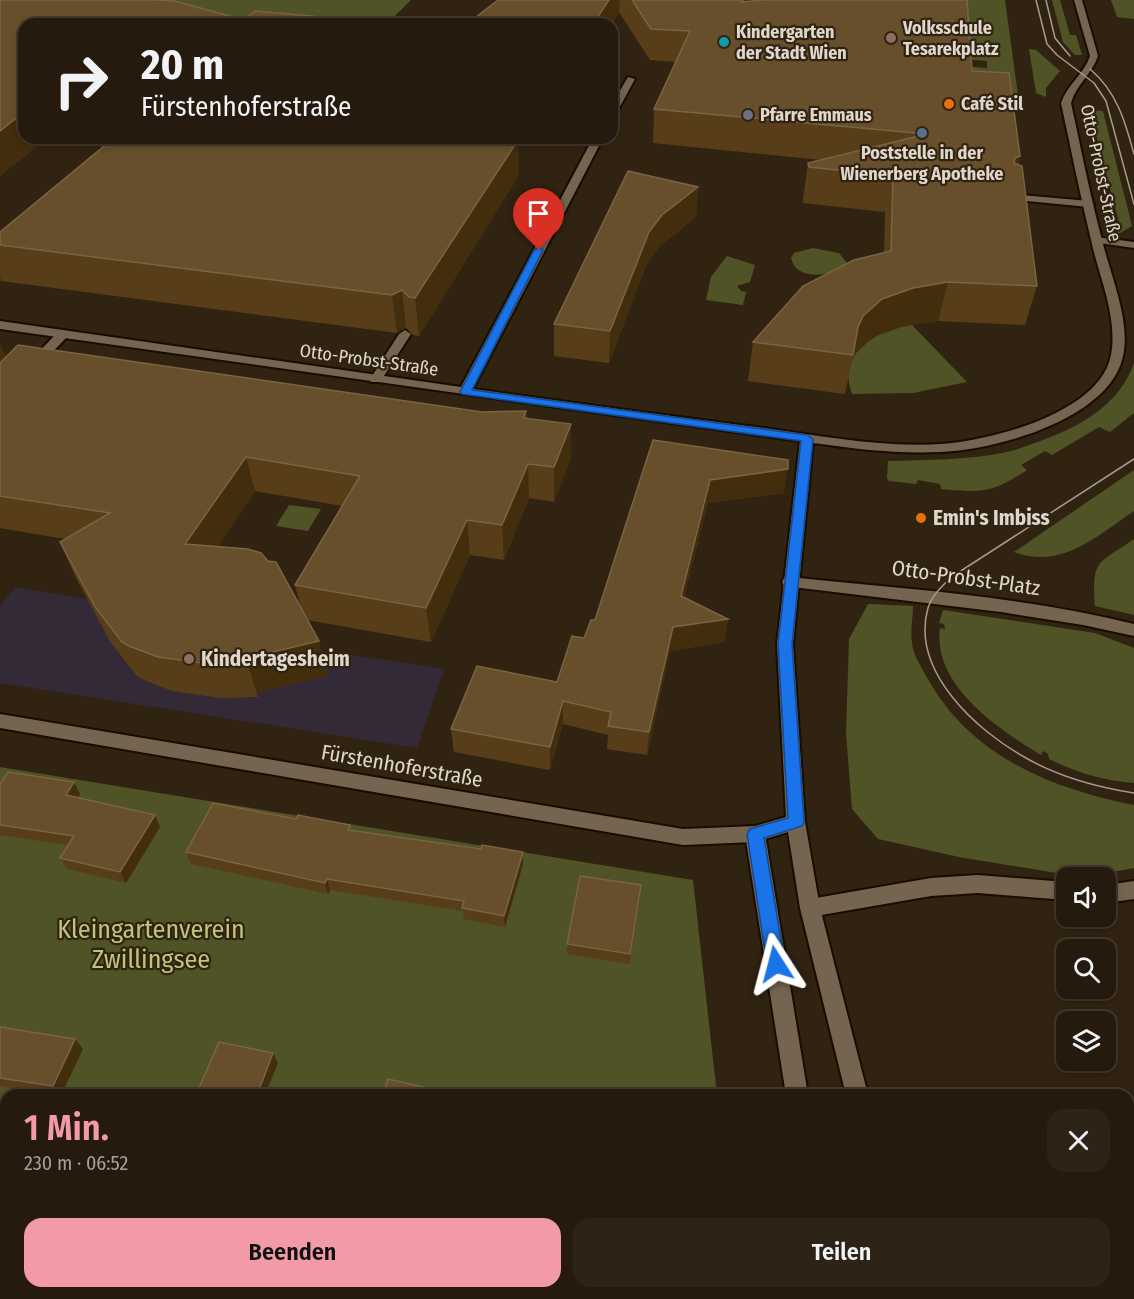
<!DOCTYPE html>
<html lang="de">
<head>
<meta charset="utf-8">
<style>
  :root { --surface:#251a0d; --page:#2d2316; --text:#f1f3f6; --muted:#a3a19d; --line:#42382e; --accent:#f39aa7 }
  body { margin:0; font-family:"Fira Sans Condensed",sans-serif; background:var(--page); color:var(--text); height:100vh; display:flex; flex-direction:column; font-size:22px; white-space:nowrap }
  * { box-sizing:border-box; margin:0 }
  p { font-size:20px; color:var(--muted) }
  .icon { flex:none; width:33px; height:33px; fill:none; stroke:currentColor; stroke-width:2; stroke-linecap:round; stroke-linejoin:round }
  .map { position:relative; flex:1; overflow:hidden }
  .drawer { position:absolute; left:0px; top:1089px; width:1134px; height:210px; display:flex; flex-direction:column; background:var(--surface); border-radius:18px 18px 0 0; box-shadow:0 3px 9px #0003,0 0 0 2px var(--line) }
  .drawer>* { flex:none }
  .hud { position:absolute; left:18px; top:18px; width:600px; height:126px; border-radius:18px; box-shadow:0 3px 9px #0003,0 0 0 2px var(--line); background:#251a0d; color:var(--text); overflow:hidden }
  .fabs { position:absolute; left:1056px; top:867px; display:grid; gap:12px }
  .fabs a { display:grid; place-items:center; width:60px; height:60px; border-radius:12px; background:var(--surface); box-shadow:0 3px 9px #0003,0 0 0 2px var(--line); font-size:30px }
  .pin { position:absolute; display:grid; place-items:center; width:51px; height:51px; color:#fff; margin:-62px -26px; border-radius:50% 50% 50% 0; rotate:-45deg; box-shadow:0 0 6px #0007 }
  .pin .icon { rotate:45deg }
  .me { position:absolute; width:66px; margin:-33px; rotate:351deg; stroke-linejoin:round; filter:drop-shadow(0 0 4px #0008) }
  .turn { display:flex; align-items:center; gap:21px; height:126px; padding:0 24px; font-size:27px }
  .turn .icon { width:78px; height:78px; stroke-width:2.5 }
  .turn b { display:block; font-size:42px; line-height:51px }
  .round { display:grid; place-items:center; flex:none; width:63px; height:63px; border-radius:18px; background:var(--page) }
  .overview { display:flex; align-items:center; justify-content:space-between; height:102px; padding:0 24px }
  h1 { font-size:36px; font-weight:600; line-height:45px; color:var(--accent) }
  .primary-button { display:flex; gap:12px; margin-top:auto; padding:12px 24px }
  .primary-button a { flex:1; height:69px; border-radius:18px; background:var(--accent); color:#111; font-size:24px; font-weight:600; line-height:69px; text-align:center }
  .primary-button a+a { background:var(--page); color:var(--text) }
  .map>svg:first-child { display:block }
  .education { fill:#342937 }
  .green { fill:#505326 }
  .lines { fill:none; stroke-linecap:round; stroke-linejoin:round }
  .service-casing { stroke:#190c00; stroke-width:4 }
  .minor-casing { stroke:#190c00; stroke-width:4 }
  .service { fill:#746450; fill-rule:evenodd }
  .minor { fill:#746450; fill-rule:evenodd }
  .tram { stroke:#a69b8e; stroke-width:1.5 }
  .wall { fill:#583e18; fill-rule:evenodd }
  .shaded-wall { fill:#422d0d }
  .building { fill:#674f2b; stroke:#7a6444; stroke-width:1.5 }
  .route { fill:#1a73e8; stroke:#114b97; stroke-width:1.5 }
  .education-dot { fill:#8d6e63; stroke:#312311; stroke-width:2 }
  .culture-dot { fill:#0f9aa8; stroke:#312311; stroke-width:2 }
  .food-dot { fill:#e8710a; stroke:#312311; stroke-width:2 }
  .worship-dot { fill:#6b7280; stroke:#312311; stroke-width:2 }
  .service-dot { fill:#5c6f8a; stroke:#312311; stroke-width:2 }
  .labels { text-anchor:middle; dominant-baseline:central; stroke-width:4.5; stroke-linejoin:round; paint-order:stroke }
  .far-poi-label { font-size:18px; font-weight:bold; fill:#e0d7cc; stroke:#312311; text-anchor:start }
  .far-street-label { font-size:18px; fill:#e0d7cc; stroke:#312311 }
  .poi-label { font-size:21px; font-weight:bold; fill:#e0d7cc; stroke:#312311; text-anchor:start }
  .street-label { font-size:21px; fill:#e0d7cc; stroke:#312311 }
  .near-park-label { font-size:26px; fill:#bec57b; stroke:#312311 }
</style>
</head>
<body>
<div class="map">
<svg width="1134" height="1299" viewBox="0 0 1134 1299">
  <rect width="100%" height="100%" fill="#312311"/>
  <polygon class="education" points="15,587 159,611 272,594 313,602 303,619 313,649 444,669 417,748 0,683 0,606"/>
  <g class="green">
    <polygon points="0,0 411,0 387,24 191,24"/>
    <polygon points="953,0 1005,0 1018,95 943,89 964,66 987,68 987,61 963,59"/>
    <polygon points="1052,0 1060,0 1070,35 1076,35 1082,55 1075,55 1063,42"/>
    <polygon points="1111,0 1134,0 1134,19 1117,17"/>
    <polygon points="1029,49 1036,50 1060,71 1046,88 1046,97 1036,93"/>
    <polygon points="1082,109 1103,111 1132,226 1117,235 1110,227 1120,226 1092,119 1084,116"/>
    <path d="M813 248 839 253 847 263 846 268C830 275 796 282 791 258L794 253Z"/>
    <polygon points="727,256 755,265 750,282 737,286 741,291 746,292 743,305 706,300 711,277"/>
    <path d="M912 325 967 382 913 393 852 394C836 352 877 330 912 325Z"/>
    <path d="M1134 363V413L1110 432 1099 427 1052 455 1045 451 1021 465 1027 470C992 493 982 493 941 489L940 484 918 480 916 484 889 481 887 478 888 461C928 460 968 460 1007 452 1018 450 1028 445 1038 442 1079 427 1119 406 1134 363Z"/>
    <path d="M1134 470V511C1097 536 1061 570 1014 552Z"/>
    <polygon points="289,505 321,509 308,531 276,526"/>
    <path d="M1134 539V615L1095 606C1092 558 1097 565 1134 539Z"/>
    <path d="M868 604 913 606C913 618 910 631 912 643 913 655 923 670 929 681 973 757 1051 788 1134 805V868L1102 874H1063L959 857 878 839 852 809 846 734 849 639Z"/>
    <path d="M943 610 1095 633 1134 648V783C1104 781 1075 772 1049 759L1048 754 1043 751 1041 755C999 730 932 685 940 628L945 629 944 624 939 623Z"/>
    <polygon points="0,767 693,880 717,1095 6,1095 6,1293 740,1293 741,1299 0,1299"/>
  </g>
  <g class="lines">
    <g class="service-casing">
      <g id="service">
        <polygon points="1010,194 1089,201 1094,204 1089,207 1006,199 1006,195"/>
        <polygon points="1096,237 1134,242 1134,248 1092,242 1092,238"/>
        <polygon points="63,330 67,331 67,337 36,369 28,369 26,366 28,363 59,331"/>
        <polygon points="405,330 411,334 382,379 381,382 371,382 370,379 399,334"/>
        <path d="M790 577C904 589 1022 596 1134 624V636L1083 625 1001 612 784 586 782 582 784 578Z"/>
        <polygon points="755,826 762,828 765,834 808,1095 786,1095 745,834 748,828"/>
        <polygon points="978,875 1066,882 1066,900 978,893 931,896 810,917 803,914 800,908 803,902 810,899 931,878"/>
        <polygon points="1134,881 1134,899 1106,903 1106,885"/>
        <polygon points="822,1293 848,1293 849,1299 823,1299"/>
      </g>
    </g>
    <g class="minor-casing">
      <g id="minor">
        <path d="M1074 0H1082L1098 56C1092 74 1076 85 1071 103 1081 149 1090 195 1102 240 1110 274 1131 321 1123 356 1110 419 996 450 940 452 897 454 856 449 813 443L793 644 805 822 820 908 868 1095H846L800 908 788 832 755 842 683 845 0 728V714L683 829 755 826 786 817 777 644 800 441 0 329V321L461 387 593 138H603L473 389C567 402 662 415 756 427 817 435 880 448 942 444 992 440 1100 413 1111 355 1118 317 1099 277 1091 240 1080 195 1071 149 1061 103 1067 85 1084 74 1090 56Z"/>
        <polygon points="628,77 635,79 617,112 612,115 612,104"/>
        <polygon points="894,1293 920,1293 921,1299 895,1299"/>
      </g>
    </g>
    <use href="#service" class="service"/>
    <use href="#minor" class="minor"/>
    <g class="tram">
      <polyline points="1036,0 1047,44 1057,55 1094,83 1106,101 1134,204"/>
      <polyline points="1046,0 1055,38 1070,56"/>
      <path d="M1090 69C1117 92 1125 121 1134 154"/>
      <path d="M1134 459 953 576C943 585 932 595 928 608 910 671 977 731 1026 758 1059 777 1096 787 1134 793"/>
    </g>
  </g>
  <g class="wall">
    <polygon points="0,0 244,20 401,24 24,24 24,138 510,138 519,175 419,336 413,335 406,328 397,333 1,281 0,277 0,232 104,145 46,139 0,176"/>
    <polygon points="498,0 745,0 745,2 972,71 1020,156 1018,165 1037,286 1025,325 938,321 904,326 873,337 855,354 852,361 845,394 748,381 753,342 884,253 885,212 803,203 803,199 808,163 822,160 653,143 654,109 676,62 650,60 619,12 612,24 467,24"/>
    <polygon points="698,187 696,217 660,246 647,263 609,363 554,356 554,324"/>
    <path d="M0 344 6 358 482 412 526 411 527 418 571 424V458L554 502 529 498 504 560 470 555 431 642 307 620 319 641 327 676 258 692V697L221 698 172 691 144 680 137 676 111 643 75 576 60 542 65 539 0 528ZM255 491 342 506 295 585 301 608 218 546Z"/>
    <polygon points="653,440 784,493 708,503 684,597 728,619 724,642 670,651 647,755 607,749 608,735 563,724 550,770 454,752 451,729 557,682 595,620"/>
    <polygon points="0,784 80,794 78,798 160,827 126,883 67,869 60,858 68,845 0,835"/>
    <polygon points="351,831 523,864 505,927 464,919 463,911 330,890 328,894 191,864 186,852"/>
    <polygon points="641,885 629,964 567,954 567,944"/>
    <polygon points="0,1027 75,1039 83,1049 61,1095 0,1086"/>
  </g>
  <g class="shaded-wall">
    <polygon points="609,0 620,0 619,12 612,24 593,24"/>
    <polygon points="24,112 24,138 46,139 0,176 0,131"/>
    <polygon points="518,140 519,175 419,336 415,298"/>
    <polygon points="1020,156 1010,192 1015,158"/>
    <polygon points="698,187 696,217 660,246 647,263 609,363 610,331 649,232 662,215"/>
    <polygon points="948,282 938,321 904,326 873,337 855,354 852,361 858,327 863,316 882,299 913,288"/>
    <polygon points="402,290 406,328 397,333 392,295"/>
    <polygon points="0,344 13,375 0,389"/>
    <polygon points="571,424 571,458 554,502 554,467"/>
    <polygon points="246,457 255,491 196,578 185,544"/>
    <polygon points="528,464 529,498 504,560 502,525"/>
    <polygon points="788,469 784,493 708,503 678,619 681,596 710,480"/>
    <polygon points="467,520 470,555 431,642 426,608"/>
    <polygon points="728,619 724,642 670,651 647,755 649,732 673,627"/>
    <polygon points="319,641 327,676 258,692 258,697 247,662 248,658"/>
    <polygon points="563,701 563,724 550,770 550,747"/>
    <polygon points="74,782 80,794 73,807 66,795"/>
    <polygon points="155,815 160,827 126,883 120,872"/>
    <polygon points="523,852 523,864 505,927 504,916"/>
    <polygon points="327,879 330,890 328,894 325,883"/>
    <polygon points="641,885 640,896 629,964 630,954"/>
    <polygon points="75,1039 83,1049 61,1095 53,1086"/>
    <polygon points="273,1053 278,1063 265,1095 257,1095"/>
    <polygon points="394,1293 398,1293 397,1299 392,1299"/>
  </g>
  <g class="building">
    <polygon points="0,0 158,0 175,1 244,20 255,11 401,24 24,24 24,112 0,131"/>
    <polygon points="498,0 609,0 593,24 467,24"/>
    <polygon points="632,0 743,0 742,2 762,0 967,0 972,71 1009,73 1020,156 1015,158 1014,163 1022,166 1037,286 948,282 913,288 882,299 863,316 858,327 853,355 753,342 803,286 854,260 891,251 893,176 809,167 808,163 927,134 654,109 690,31 651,29"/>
    <polygon points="114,138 510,138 518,140 415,298 409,297 402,290 392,295 0,245 0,232"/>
    <polygon points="628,171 698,187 662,215 649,232 610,331 554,324"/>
    <polygon points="18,345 482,412 526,411 523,418 571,424 554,467 528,464 502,525 467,520 426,608 295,585 360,476 246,457 185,544 248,549 261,553 268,561 276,562 319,641 248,658 247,662 210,664 158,657 129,646 122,642 96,608 60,542 110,513 0,496 0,363"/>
    <polygon points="653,440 788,460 788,469 710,480 681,596 728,619 673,627 649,732 608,726 611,712 563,701 550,747 451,729 477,666 557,682 572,636 584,638 591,620 595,620"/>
    <polygon points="8,772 74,782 66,795 155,815 120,872 60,858 74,836 0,825 0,784"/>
    <polygon points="213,803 296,819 298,815 350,825 348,830 481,849 482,845 523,852 504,916 462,908 464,901 327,879 325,883 186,852"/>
    <polygon points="580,876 641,885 630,954 567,944"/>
    <polygon points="0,1027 75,1039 53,1086 0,1078"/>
    <polygon points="219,1042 273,1053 257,1095 196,1095"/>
    <polygon points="388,1079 454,1094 454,1095 383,1095"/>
    <polygon points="314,1293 394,1293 392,1299 312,1299"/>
    <polygon points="594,1293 668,1293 687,1297 687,1299 593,1299"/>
  </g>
  <polygon class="route" points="539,247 543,250 472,390 807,435 813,439 792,644 804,822 802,826 764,838 785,964 782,970 776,972 770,970 767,964 747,834 750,829 788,818 778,644 801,441 462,394 460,392 534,250"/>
  <g class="education-dot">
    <circle cx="891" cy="38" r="6"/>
    <circle cx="189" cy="659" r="6"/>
  </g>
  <circle class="culture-dot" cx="724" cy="42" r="6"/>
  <g class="food-dot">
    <circle cx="949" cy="104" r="6"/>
    <circle cx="921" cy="518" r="6"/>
  </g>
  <circle class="worship-dot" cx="748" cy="115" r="6"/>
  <circle class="service-dot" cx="922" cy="133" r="6"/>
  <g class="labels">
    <g class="far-poi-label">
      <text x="903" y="28">Volksschule<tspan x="903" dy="21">Tesarekplatz</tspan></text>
      <text x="736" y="32">Kindergarten<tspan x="736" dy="21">der Stadt Wien</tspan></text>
      <text x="961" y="104">Café Stil</text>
      <text x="760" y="115">Pfarre Emmaus</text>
      <text x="922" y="153" text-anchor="middle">Poststelle in der<tspan x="922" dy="21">Wienerberg Apotheke</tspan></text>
    </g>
    <g class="far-street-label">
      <text transform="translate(1101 173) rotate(78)">Otto-Probst-Straße</text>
      <text transform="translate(369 360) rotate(8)">Otto-Probst-Straße</text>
    </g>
    <g class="poi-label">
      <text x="933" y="518">Emin's Imbiss</text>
      <text x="201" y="659">Kindertagesheim</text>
    </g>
    <g class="street-label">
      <text transform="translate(966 578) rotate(8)">Otto-Probst-Platz</text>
      <text transform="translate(402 766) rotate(10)">Fürstenhoferstraße</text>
    </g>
    <g class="near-park-label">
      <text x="151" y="929">Kleingartenverein<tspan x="151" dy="30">Zwillingsee</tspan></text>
    </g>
  </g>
</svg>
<div class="fabs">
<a><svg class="icon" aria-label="sound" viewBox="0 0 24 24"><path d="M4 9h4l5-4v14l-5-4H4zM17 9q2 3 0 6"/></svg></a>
<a><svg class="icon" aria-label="search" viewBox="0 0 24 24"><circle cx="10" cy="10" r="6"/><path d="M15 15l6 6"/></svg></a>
<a><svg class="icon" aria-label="layers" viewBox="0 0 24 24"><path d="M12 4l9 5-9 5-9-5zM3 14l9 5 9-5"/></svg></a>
</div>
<div class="pin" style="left:539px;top:250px;background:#d93025"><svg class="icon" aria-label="arrive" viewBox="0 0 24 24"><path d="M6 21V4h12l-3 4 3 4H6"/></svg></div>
<svg class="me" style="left:776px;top:964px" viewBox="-20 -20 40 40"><path d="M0-17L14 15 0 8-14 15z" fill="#1a73e8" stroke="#fff" stroke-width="4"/></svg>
<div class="hud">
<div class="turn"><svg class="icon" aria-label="right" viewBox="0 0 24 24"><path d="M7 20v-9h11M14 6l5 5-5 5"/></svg><div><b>20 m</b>Fürstenhoferstraße</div></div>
</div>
<section class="drawer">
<div class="overview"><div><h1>1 Min.</h1><p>230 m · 06:52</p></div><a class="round"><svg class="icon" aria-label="close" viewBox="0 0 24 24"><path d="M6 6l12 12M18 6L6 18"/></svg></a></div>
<div class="primary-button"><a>Beenden</a><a>Teilen</a></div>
</section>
</div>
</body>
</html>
